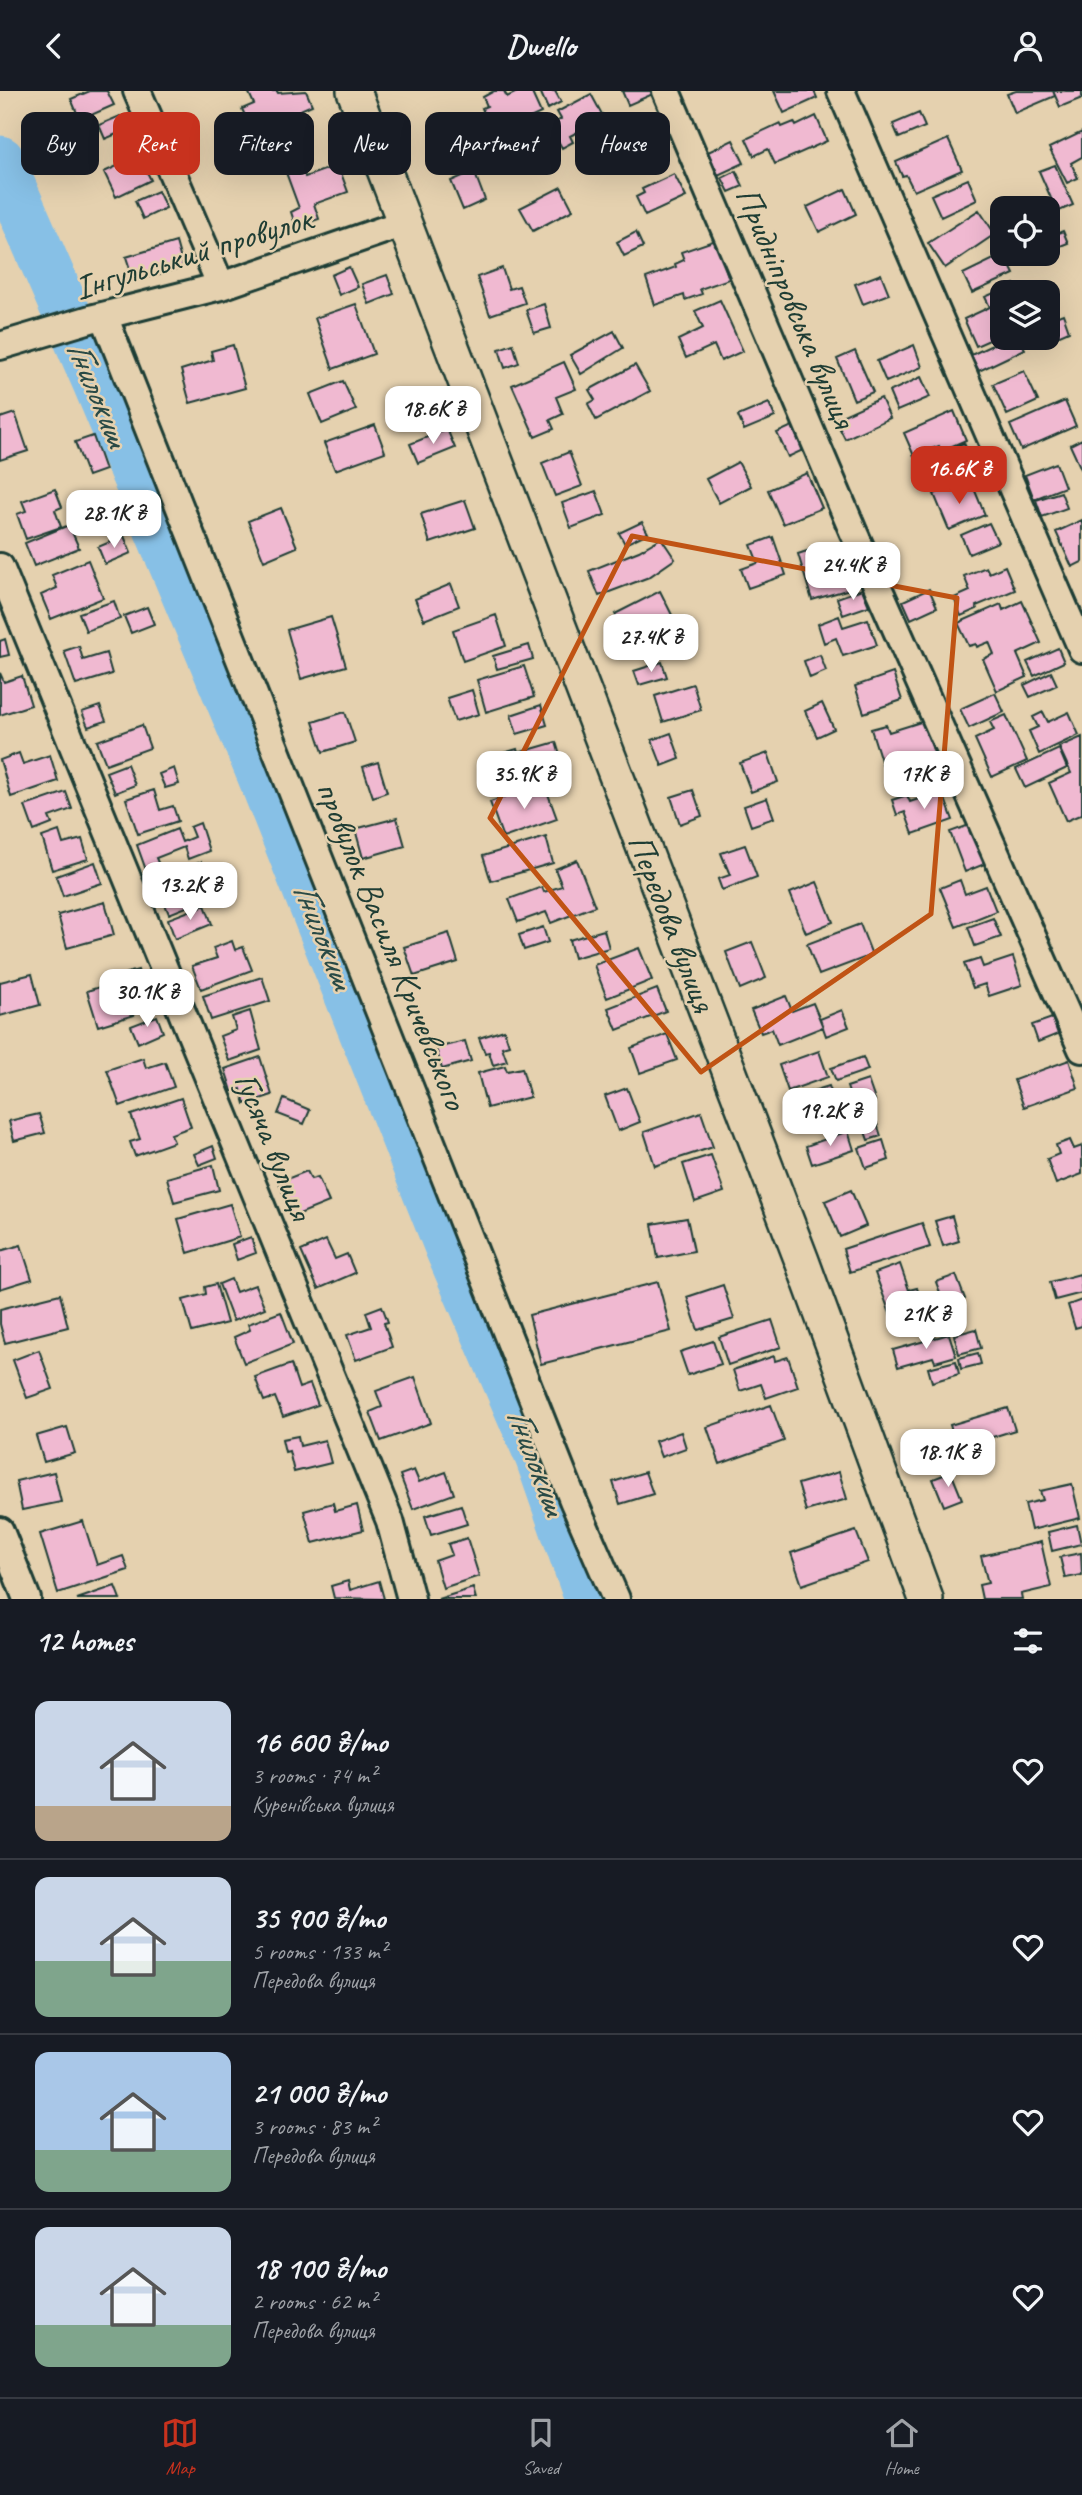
<!DOCTYPE html>
<meta charset="utf-8">
<style>
:root{--surface:#171b24;--page:#20242c;--text:#f1f3f6;--muted:#9ea1a6;--line:#363941;--accent:#c8321e}
body{margin:0;font-family:Caveat,sans-serif;background:var(--page);color:var(--text);height:100vh;display:flex;flex-direction:column;font-size:26px;white-space:nowrap}
*{box-sizing:border-box;margin:0}
p{font-size:23px;color:var(--muted)}
.icon{flex:none;width:38px;height:38px;fill:none;stroke:currentColor;stroke-width:2;stroke-linecap:round;stroke-linejoin:round}
.map{position:relative;height:1508px;overflow:hidden}
.panel{display:flex;flex-direction:column;background:var(--surface);flex:1}
.panel>*{flex:none}
.top-card{position:absolute;left:21px;top:21px;width:700px;height:63px;display:flex;gap:14px}
.controls{position:absolute;left:990px;top:105px;display:grid;gap:14px}
.controls a{display:grid;place-items:center;width:70px;height:70px;border-radius:14px;background:var(--surface);box-shadow:0 7px 28px #0002;font-size:35px}
.price{position:absolute;translate:-50% -60px;padding:0 16px;border-radius:14px;background:#fff;color:#222;font-size:23px;line-height:46px;filter:drop-shadow(0 2px 4px #0008)}
.price::after{content:'';position:absolute;left:50%;top:42px;width:21px;height:16px;margin-left:-10px;background:inherit;clip-path:polygon(0 0,100% 0,50% 100%)}
.price.current{background:var(--accent);color:#fff}
ul{padding:0;list-style:none}
li{display:flex;align-items:center;gap:21px;height:175px;padding:0 35px}
li+li{border-top:2px solid var(--line)}
li span{display:grid;place-items:center;flex:none;width:196px;height:140px;border-radius:14px;color:#555}
li>.icon{margin-inline-start:auto}
span .icon{width:84px;height:84px;fill:#fffc;stroke-width:1}
li b{font-size:30px}
h2{display:flex;justify-content:space-between;align-items:center;height:84px;padding:0 35px;font-size:30px}
.pill{padding:0 24px;border-radius:14px;background:var(--surface);box-shadow:0 7px 28px #0002;font-size:24px;line-height:63px}
.pill.current{background:var(--accent);color:#fff}
header{display:flex;justify-content:space-between;align-items:center;height:91px;padding:0 35px;background:var(--surface);font-size:32px;font-weight:700}
.tab-bar{display:flex;justify-content:space-around;align-items:center;height:98px;border-top:2px solid var(--line);background:var(--surface);font-size:19px;color:var(--muted)}
.tab-bar a{display:grid;justify-items:center;gap:4px}
.tab-bar .current{color:var(--accent)}
.map>svg:first-child{display:block}
</style>
<header><svg class="icon" aria-label="back" viewBox="0 0 24 24"><path d="M15 5l-7 7 7 7"/></svg>Dwello<svg class="icon" aria-label="person" viewBox="0 0 24 24"><circle cx="12" cy="8" r="4"/><path d="M4 21q1-7 8-7t8 7"/></svg></header>
<div class="map">
<svg width="1082" height="1508" viewBox="0 0 1082 1508">
<rect width="100%" height="100%" fill="#e5d1af"/>
<filter id="ink" filterUnits="userSpaceOnUse"><feTurbulence type="fractalNoise" baseFrequency=".0143" numOctaves="2"/><feDisplacementMap in="SourceGraphic" scale="14" xChannelSelector="R" yChannelSelector="G"/><feConvolveMatrix kernelMatrix="1 2 1 2 8 2 1 2 1" color-interpolation-filters="sRGB"/></filter>
<g filter="url(#ink)">
<g fill="none" stroke-linecap="round" stroke-linejoin="round">
<path stroke="#87c0e6" stroke-width="49" d="M0 69 97 292 261 683 449 1157 539 1365 589 1508"/>
</g>
<path fill="#f0b9d1" stroke="#1f3d34" stroke-width="2" d="M90 0H107L114 14 80 29 71 8Z
M248 0H277L278 2 306 0 312 14 252 40 242 18 254 13Z
M494 0H504L507 6 519 0H531L541 22 502 40 496 26 487 30 482 17 487 15 483 6Z
M540 0H555L561 11 548 18Z
M622 0H652L653 3 628 14Z
M774 0H814L817 7 784 22Z
M1016 0H1053L1055 5 1015 22 1007 3Z
M1053 0H1082V7L1060 16Z
M591 3 604 27 570 45 573 51 562 57 550 35 561 28 557 21Z
M919 22 925 36 899 47 893 33Z
M120 25 126 39 105 48 99 34Z
M816 25 827 50 775 73 768 58 754 65 746 48 780 32 782 36 794 31 796 35Z
M296 29 306 56 282 65 272 37Z
M1082 41V66L1071 72 1078 87 1067 92 1049 57Z
M948 48 962 79 914 100 906 84 902 85 896 71Z
M733 49 744 72 718 84 708 61Z
M139 65 151 89 116 106 104 81Z
M299 71 305 86 338 74 348 101 314 113 319 128 296 136 291 121 299 117 284 76Z
M1055 74 1073 114 1057 121 1039 80Z
M474 80 485 109 463 119 451 90Z
M736 80 743 95 729 101 722 87Z
M674 83 686 106 645 125 636 106 644 102 642 98Z
M968 88 977 109 941 126 931 104Z
M561 96 573 119 533 140 520 117Z
M845 98 856 123 819 141 807 116Z
M158 100 166 117 143 128 135 110Z
M979 119 995 143 945 177 928 152Z
M1063 140 1068 152 1050 159 1048 146Z
M636 141 643 156 624 165 617 151Z
M716 149 729 188 700 198 702 203 685 209 684 204 655 214 646 187 676 176 675 173 684 169 681 161Z
M176 151 183 176 134 190 126 166Z
M1004 163 1014 183 972 202 963 183Z
M349 176 358 196 339 204 331 184Z
M502 177 509 198 519 195 525 212 490 224 477 186Z
M881 183 889 203 863 213 855 193Z
M387 184 394 203 369 213 362 193Z
M1014 193 1018 201H1003V243L976 255 964 228 990 216 985 206Z
M720 209 743 260 721 270 714 254 686 267 678 249 703 237 695 220Z
M356 213 374 263 333 278 315 227Z
M544 213 551 237 534 242 526 219Z
M1063 223 1069 240 1039 253 1036 247H1048V229Z
M614 240 623 257 581 283 570 264Z
M1007 247H1019L1025 258 979 280 971 264Z
M513 253 519 272 505 277 499 258Z
M233 254 245 297 190 312 181 279 213 269 211 260Z
M914 254 922 276 886 291 877 270Z
M855 260 873 301 854 309 837 268Z
M564 271 576 298 556 306 563 323 550 329 554 338 535 346 512 294Z
M635 274 650 300 596 329 588 313 595 309 589 299Z
M1024 280 1038 310 1007 324 993 293Z
M921 286 930 306 897 320 889 301Z
M343 290 356 319 322 333 310 303Z
M881 307 890 327 845 348 835 328Z
M1065 310 1076 335 1021 359 1010 334Z
M769 312 775 326 744 339 738 325Z
M954 320 966 349 941 360 939 355 914 365 904 342Z
M15 322 28 360 0 369V327Z
M375 334 385 361 335 379 324 352Z
M792 335 803 359 788 366 777 342Z
M447 338 455 357 418 372 410 353Z
M93 345 105 379 88 385 75 351Z
M1082 348V380L1070 354Z
M964 352 972 371 928 389 920 372Z
M569 361 582 395 555 405 542 372Z
M738 371 751 395 719 412 706 388Z
M1056 372 1065 396 1034 408 1025 384Z
M807 382 822 417 783 433 768 399Z
M958 392 961 399 973 395 985 424 949 439 934 403Z
M55 398 62 416 55 419 61 436 26 448 17 423 26 420 22 410Z
M596 400 605 424 571 437 562 412Z
M1061 401 1067 417 1042 426 1036 409Z
M465 409 475 437 430 452 421 423Z
M281 417 297 456 264 470 248 430Z
M1082 429V471L1072 476 1056 441Z
M642 431 648 442 625 453 619 442Z
M989 432 998 451 969 463 961 444Z
M69 434 79 457 34 475 25 452Z
M124 445 131 462 105 473 98 456Z
M773 446 786 484 748 497 741 478 758 472 751 454Z
M661 447 675 468 649 486 599 505 589 480 639 460Z
M810 459 814 471 842 462 853 497 812 509 798 463Z
M88 469 103 507 51 528 41 504 57 497 52 484Z
M1005 475 1015 499 976 515 977 518 961 525 954 507 970 500 964 485 986 476 989 482Z
M451 493 459 515 424 529 415 508Z
M862 498 869 515 843 524 837 507Z
M929 498 937 516 911 528 903 510Z
M660 500 679 538 634 561 615 523Z
M114 510 120 528 86 540 79 522Z
M1022 510 1041 552 1017 563 1027 586 997 600 983 568 994 563 989 551 977 556 976 553 969 555 958 532 1001 513 1003 519Z
M147 516 154 533 131 542 124 525Z
M496 524 506 555 463 570 453 539Z
M839 525 843 536 868 528 877 554 843 565 836 547 824 552 818 533Z
M331 526 346 575 301 588 287 539Z
M5 548 9 564 0 566V550Z
M529 554 533 568 497 578 493 565Z
M79 555 83 569 106 562 112 583 76 594 64 560Z
M1058 557 1064 571 1034 585 1027 571Z
M820 564 826 580 810 587 804 570Z
M662 571 667 586 639 594 634 580Z
M524 575 534 606 486 621 477 589Z
M1051 581 1057 594 1030 606 1024 594Z
M0 582 4 591 22 585 31 614 0 624Z
M893 582 902 609 864 622 855 595Z
M693 593 701 619 663 631 655 605Z
M472 599 479 623 455 630 447 607Z
M995 602 1004 621 969 637 960 618Z
M822 612 834 638 817 646 805 620Z
M541 614 547 634 517 643 511 624Z
M100 615 106 630 88 636 82 621Z
M345 621 355 651 323 661 313 631Z
M1043 621 1048 631 1069 621 1079 644 1039 663 1029 640 1038 636 1033 626Z
M1006 624 1027 670 992 686 975 648 994 639 990 631Z
M924 630 937 672 922 676 920 668 884 679 871 638 886 634 889 641Z
M142 634 150 657 106 673 97 650Z
M671 642 680 668 662 675 652 649Z
M1082 646V723L1066 730 1049 692 1071 682 1059 656Z
M556 651 564 678 496 698 487 667 517 658 518 662Z
M1059 658 1067 677 1025 697 1016 678Z
M19 662 23 673 50 664 58 690 11 706 0 669Z
M768 662 778 691 751 701 740 672Z
M378 671 387 701 373 706 363 676Z
M127 673 135 694 115 702 106 681Z
M174 677 179 693 165 697 159 683Z
M544 692 557 728 503 747 490 711Z
M154 699 160 719 173 715 178 730 138 743 126 708Z
M693 699 702 725 680 733 671 706Z
M942 700 953 729 913 743 905 721 897 724 892 709 907 704 910 711Z
M66 701 72 718 49 726 52 733 34 740 25 715Z
M767 707 774 727 751 735 744 715Z
M397 727 405 755 363 767 355 738Z
M200 732 209 760 188 768 184 756 156 767 159 774 146 779 137 754 177 738 182 751 194 746 190 736Z
M972 733 987 772 965 781 950 741Z
M59 740 63 753 82 748 88 768 52 779 42 746Z
M546 746 553 772 491 790 483 765Z
M745 754 757 786 722 799 718 788 730 784 721 762Z
M577 769 595 815 551 832 546 821 518 831 509 808 542 796 544 801 562 795 555 778Z
M95 771 102 792 63 805 56 785Z
M201 771 214 805 169 823 155 789Z
M960 789 965 803 986 795 996 820 956 836 940 797Z
M817 791 833 831 806 842 790 802Z
M105 811 114 844 67 857 58 824Z
M205 814 212 833 175 848 168 828Z
M993 827 1001 846 975 855 968 836Z
M860 833 872 864 819 884 807 853Z
M543 836 548 851 524 859 519 844Z
M604 839 609 857 574 867 569 849Z
M449 842 458 871 414 885 404 856Z
M232 850 235 859 243 856 252 879 201 898 192 875 217 867 213 857Z
M752 851 766 887 740 898 726 861Z
M639 857 652 889 607 907 594 874Z
M1013 866 1022 894 989 905 985 893 973 897 964 873 980 868 983 876Z
M138 879 144 898 128 902 134 924 98 935 87 900 119 890 117 885Z
M32 883 40 914 0 925V891Z
M262 886 270 910 211 929 203 905Z
M657 898 666 920 617 939 608 917Z
M786 905 792 920 813 912 823 936 778 954 772 938 761 942 751 919Z
M842 919 849 936 826 945 820 928Z
M250 920 261 959 229 970 220 945 236 939 232 926Z
M157 925 163 941 138 952 131 935Z
M1052 927 1058 943 1038 951 1032 934Z
M504 939 509 954 502 956 507 970 493 974 489 961 485 962 479 947Z
M667 943 677 969 640 982 631 957Z
M465 950 471 970 442 978 436 957Z
M819 960 828 986 788 1000 779 974Z
M260 966 272 1004 245 1013 241 998 232 1000 225 978Z
M863 966 868 979 836 990 831 977Z
M143 967 146 977 165 971 174 996 120 1015 107 979Z
M1069 969 1078 997 1024 1016 1014 989Z
M505 975 507 980 522 977 530 1006 487 1017 478 982Z
M868 989 875 1009 854 1016 847 996Z
M829 995 839 1024 799 1037 790 1007Z
M627 997 640 1031 618 1040 605 1005Z
M181 1007 191 1036 171 1043 174 1051 135 1065 130 1051 140 1048 131 1024Z
M284 1008 310 1019 304 1033 278 1023Z
M701 1021 713 1056 655 1075 644 1041Z
M39 1023 45 1042 14 1050 9 1030Z
M875 1027 881 1045 868 1049 862 1032Z
M848 1040 854 1059 812 1073 806 1055Z
M883 1049 889 1069 866 1077 859 1057Z
M1070 1049 1074 1058 1082 1055V1083L1056 1093 1047 1068 1059 1063 1056 1054Z
M213 1055 217 1067 199 1074 194 1063Z
M711 1064 724 1101 695 1111 683 1073Z
M213 1074 219 1099 174 1111 167 1087Z
M307 1080 311 1088 318 1086 329 1111 292 1126 279 1091Z
M851 1099 866 1135 840 1146 825 1110Z
M230 1113 240 1146 188 1162 178 1128Z
M952 1125 959 1150 943 1155 935 1130Z
M687 1127 694 1160 658 1167 652 1133Z
M922 1132 930 1156 850 1181 843 1158Z
M251 1146 256 1162 237 1169 232 1153Z
M326 1149 335 1168 347 1163 355 1182 318 1198 301 1160Z
M21 1154 32 1188 0 1198V1160Z
M900 1173 909 1199 917 1197 921 1210 935 1205 939 1217 894 1233 875 1182Z
M1080 1183 1082 1202 1055 1209 1050 1191Z
M956 1184 965 1208 945 1215 936 1191Z
M231 1188 236 1201 255 1194 265 1217 233 1230 219 1193Z
M658 1191 671 1240 541 1273 529 1224Z
M216 1193 227 1232 192 1241 183 1209 206 1203 205 1196Z
M723 1194 734 1228 698 1239 687 1206Z
M60 1203 68 1236 5 1252 0 1233V1218Z
M1082 1209V1235L1075 1237 1068 1214Z
M382 1215 388 1231 384 1232 392 1256 356 1269 347 1244 371 1236 366 1221Z
M281 1221 293 1253 244 1272 234 1246 250 1239 248 1233Z
M772 1229 781 1256 728 1274 719 1246Z
M976 1238 981 1257 959 1263 954 1244Z
M949 1243 956 1265 935 1271 933 1266 898 1276 893 1259Z
M713 1250 721 1273 688 1284 680 1261Z
M39 1259 53 1298 27 1307 13 1269Z
M978 1262 981 1273 961 1278 959 1267Z
M774 1265 775 1270 788 1266 798 1296 766 1307 761 1293 740 1300 733 1279Z
M956 1270 959 1283 932 1291 928 1277Z
M291 1273 299 1297 310 1293 318 1314 283 1326 275 1306 264 1310 255 1286Z
M415 1286 431 1332 381 1350 370 1321 382 1316 376 1300Z
M771 1314 784 1350 720 1373 707 1336Z
M1008 1317 1015 1339 957 1357 950 1334Z
M67 1336 75 1362 44 1371 36 1345Z
M681 1341 686 1357 661 1366 655 1350Z
M298 1345 300 1355 325 1349 331 1372 294 1381 289 1360 285 1361 282 1348Z
M414 1379 419 1391 446 1381 454 1403 413 1418 400 1384Z
M54 1381 61 1411 22 1419 16 1390Z
M645 1381 653 1403 620 1413 613 1391Z
M839 1381 847 1408 806 1420 798 1393Z
M951 1381 962 1408 944 1415 933 1388Z
M1072 1393 1080 1427 1031 1439 1025 1413 1043 1409 1040 1400Z
M333 1412 335 1420 357 1414 363 1439 313 1452 304 1420Z
M461 1414 467 1433 431 1444 425 1425Z
M83 1430 97 1474 123 1465 128 1479 58 1502 40 1443Z
M1077 1434 1081 1453 1052 1460 1048 1441Z
M856 1440 868 1471 802 1494 791 1462Z
M467 1447 479 1485 443 1497 435 1470 452 1464 448 1453Z
M1041 1451 1051 1496 1021 1503 1022 1508H982L979 1494 988 1492 981 1465Z
M1081 1462 1082 1484 1065 1487 1060 1466Z
M348 1490 350 1499 379 1490 384 1508 334 1507 331 1495Z
M115 1495 120 1508H77Z
M473 1497 476 1508H438Z"/>
<g fill="none" stroke-linecap="round" stroke-linejoin="round">
<g stroke="#1f3d34" stroke-width="32">
<path id="minor" d="M137 0 221 195
M666 0 853 440 1082 958
M841 0 1082 558
M104 225 573 1409 616 1508
M0 255 94 227 221 195 404 132
M0 476 390 1430 411 1508
M0 1440 27 1508"/>
</g>
<g stroke="#1f3d34" stroke-width="38">
<path id="major" d="M354 0 802 1170 926 1508"/>
</g>
<use href="#minor" stroke="#e5d1af" stroke-width="26"/>
<use href="#major" stroke="#e5d1af" stroke-width="33"/>
</g>
</g>
<path fill="none" stroke="#c05314" stroke-width="5" stroke-linejoin="round" d="M632 445 957 507 931 823 701 981 490 727Z"/>
<g text-anchor="middle" dominant-baseline="central" stroke-width="5" stroke-linejoin="round" paint-order="stroke">
<g font-size="35" fill="#1f3d34" stroke="#e5d1af">
<text transform="translate(193 162) rotate(-17)">Інгульський провулок</text>
<text transform="translate(796 216) rotate(67)">Придніпровська вулиця</text>
<text transform="translate(672 832) rotate(69)">Передова вулиця</text>
<text transform="translate(392 854) rotate(68)">провулок Василя Кричевського</text>
<text transform="translate(274 1055) rotate(68)">Гусяча вулиця</text>
</g>
<g font-size="37" font-style="italic" fill="#294a46" stroke="#e5d1af">
<text transform="translate(99 302) rotate(67)">Гнилокиш</text>
<text transform="translate(325 844) rotate(68)">Гнилокиш</text>
<text transform="translate(538 1370) rotate(69)">Гнилокиш</text>
</g>
</g>
</svg>
<div class="controls">
<a><svg class="icon" aria-label="locate" viewBox="0 0 24 24"><circle cx="12" cy="12" r="6"/><path d="M12 2v4M12 18v4M2 12h4M18 12h4"/></svg></a>
<a><svg class="icon" aria-label="layers" viewBox="0 0 24 24"><path d="M12 4l9 5-9 5-9-5zM3 14l9 5 9-5"/></svg></a>
</div>
<b class="price" style="left:433px;top:355px">18.6K ₴</b>
<b class="price current" style="left:959px;top:415px">16.6K ₴</b>
<b class="price" style="left:114px;top:459px">28.1K ₴</b>
<b class="price" style="left:853px;top:511px">24.4K ₴</b>
<b class="price" style="left:651px;top:583px">27.4K ₴</b>
<b class="price" style="left:524px;top:720px">35.9K ₴</b>
<b class="price" style="left:924px;top:720px">17K ₴</b>
<b class="price" style="left:190px;top:831px">13.2K ₴</b>
<b class="price" style="left:147px;top:938px">30.1K ₴</b>
<b class="price" style="left:830px;top:1057px">19.2K ₴</b>
<b class="price" style="left:926px;top:1260px">21K ₴</b>
<b class="price" style="left:948px;top:1398px">18.1K ₴</b>
<div class="top-card">
<a class="pill">Buy</a>
<a class="pill current">Rent</a>
<a class="pill">Filters</a>
<a class="pill">New</a>
<a class="pill">Apartment</a>
<a class="pill">House</a>
</div>
</div>
<section class="panel">
<h2>12 homes<svg class="icon" aria-label="filters" viewBox="0 0 24 24"><path d="M4 7h16M4 17h16"/><circle cx="9" cy="7" r="2"/><circle cx="15" cy="17" r="2"/></svg></h2>
<ul>
<li><span style="background:linear-gradient(#c9d6e8 75%,#b9a48a 0)"><svg class="icon" aria-label="home" viewBox="0 0 24 24"><path d="M3 11l9-7 9 7M6 9v11h12V9"/></svg></span><div><b>16 600 ₴/mo</b><p>3 rooms · 74 m²</p><p>Куренівська вулиця</p></div><svg class="icon" aria-label="heart" viewBox="0 0 24 24"><path d="M12 20l-8-8c-3-5 5-10 8-4 3-6 11-1 8 4z"/></svg></li>
<li><span style="background:linear-gradient(#c9d6e8 60%,#7fa58c 0)"><svg class="icon" aria-label="home" viewBox="0 0 24 24"><path d="M3 11l9-7 9 7M6 9v11h12V9"/></svg></span><div><b>35 900 ₴/mo</b><p>5 rooms · 133 m²</p><p>Передова вулиця</p></div><svg class="icon" aria-label="heart" viewBox="0 0 24 24"><path d="M12 20l-8-8c-3-5 5-10 8-4 3-6 11-1 8 4z"/></svg></li>
<li><span style="background:linear-gradient(#a9c7e8 70%,#7fa58c 0)"><svg class="icon" aria-label="home" viewBox="0 0 24 24"><path d="M3 11l9-7 9 7M6 9v11h12V9"/></svg></span><div><b>21 000 ₴/mo</b><p>3 rooms · 83 m²</p><p>Передова вулиця</p></div><svg class="icon" aria-label="heart" viewBox="0 0 24 24"><path d="M12 20l-8-8c-3-5 5-10 8-4 3-6 11-1 8 4z"/></svg></li>
<li><span style="background:linear-gradient(#c9d6e8 70%,#7fa58c 0)"><svg class="icon" aria-label="home" viewBox="0 0 24 24"><path d="M3 11l9-7 9 7M6 9v11h12V9"/></svg></span><div><b>18 100 ₴/mo</b><p>2 rooms · 62 m²</p><p>Передова вулиця</p></div><svg class="icon" aria-label="heart" viewBox="0 0 24 24"><path d="M12 20l-8-8c-3-5 5-10 8-4 3-6 11-1 8 4z"/></svg></li>
</ul>
</section>
<nav class="tab-bar">
<a class="current"><svg class="icon" aria-label="map" viewBox="0 0 24 24"><path d="M3 6l6-2 6 2 6-2v14l-6 2-6-2-6 2zM9 4v14M15 6v14"/></svg>Map</a>
<a><svg class="icon" aria-label="saved" viewBox="0 0 24 24"><path d="M7 4h10v16l-5-4-5 4z"/></svg>Saved</a>
<a><svg class="icon" aria-label="home" viewBox="0 0 24 24"><path d="M3 11l9-7 9 7M6 9v11h12V9"/></svg>Home</a>
</nav>
